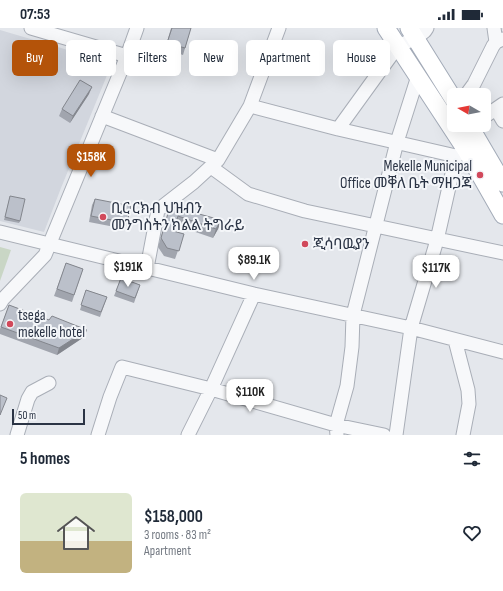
<!DOCTYPE html>
<meta charset="utf-8">
<style>
:root{--surface:#fff;--page:#f6f6f7;--text:#1f2937;--muted:#747a83;--accent:#b45309}
body{margin:0;font-family:"Sofia Sans Condensed","Noto Sans Ethiopic",sans-serif;background:var(--page);color:var(--text);height:100vh;display:flex;flex-direction:column;font-size:15px;white-space:nowrap}
*{box-sizing:border-box;margin:0}
p{font-size:13px;color:var(--muted)}
.icon{flex:none;width:22px;height:22px;fill:none;stroke:currentColor;stroke-width:2;stroke-linecap:round;stroke-linejoin:round}
.map{position:relative;height:407px;overflow:hidden}
.details{display:flex;flex-direction:column;background:var(--surface);flex:1}
.details>*{flex:none}
.hud{position:absolute;left:12px;top:12px;width:479px;height:36px;display:flex;gap:8px}
.needle{width:26px;rotate:279deg}
.fabs{position:absolute;left:447px;top:60px;display:grid;gap:8px}
.fabs a{display:grid;place-items:center;width:44px;height:44px;border-radius:6px;background:var(--surface);box-shadow:0 4px 16px #0002;font-size:20px}
.scale{position:absolute;left:12px;bottom:10px;width:73px;box-sizing:border-box;padding-left:4px;border:2px solid #2b3445;border-top:0;font-size:11px;line-height:14px;white-space:nowrap;color:#2b3445;-webkit-text-stroke:3px #f4f6f9;paint-order:stroke}
.price{position:absolute;translate:-50% -34px;padding:0 9px;border-radius:8px;background:#fff;color:#222;font-size:13px;line-height:26px;filter:drop-shadow(0 1px 2px #0008)}
.price::after{content:'';position:absolute;left:50%;top:24px;width:12px;height:9px;margin-left:-6px;background:inherit;clip-path:polygon(0 0,100% 0,50% 100%)}
.price.current{background:var(--accent);color:#fff}
ul{padding:0;list-style:none}
li{display:flex;align-items:center;gap:12px;height:100px;padding:0 20px}
li span{display:grid;place-items:center;flex:none;width:112px;height:80px;border-radius:6px;color:#555}
li>.icon{margin-inline-start:auto}
span .icon{width:48px;height:48px;fill:#fffc;stroke-width:1}
li b{font-size:17px}
h2{display:flex;justify-content:space-between;align-items:center;height:48px;padding:0 20px;font-size:17px}
.pill{padding:0 14px;border-radius:6px;background:var(--surface);box-shadow:0 4px 16px #0002;font-size:14px;line-height:36px}
.pill.current{background:var(--accent);color:#fff}
.status{display:flex;justify-content:space-between;align-items:center;height:28px;padding:0 20px;background:var(--surface);direction:ltr}
.status svg{height:11px;fill:currentColor}
.map>svg:first-child{display:block}
</style>
<div class="status"><b>07:53</b><svg viewBox="0 0 49 12"><path d="M0 12V9h3v3zM5 12V6h3v6zM10 12V3h3v9zM15 12V0h3v12zM26 1h20v11H26zM47 4h2v5h-2z"/></svg></div>
<div class="map">
<svg width="503" height="407" viewBox="0 0 503 407">
<rect width="100%" height="100%" fill="#e4e7ec"/>
<path fill="#d2d6de" d="M0 2 112 35 61 160 44 204 0 193Z"/>
<path fill="#c9d6c5" d="M0 219 11 222 0 253Z"/>
<g fill="none" stroke-linecap="round" stroke-linejoin="round">
<g stroke="#a9aeb7" stroke-width="15">
<path id="minor" d="M31 0 127 28
M494 0 496 14
M466 67 474 56 493 18 496 14 503 11
M250 78 338 101 456 128
M496 81 503 93
M102 88 218 132
M484 89 503 76
M338 101 398 18 416 10 425 3 427 0
M211 139 248 166 305 183 503 225
M0 204 254 266 411 300 503 324
M147 240 158 182 194 154 218 132 250 78 279 0
M0 276 3 271 45 227 127 28 137 0
M455 312 468 362 469 376 463 407
M17 407 28 371 32 364 49 355
M98 407 110 369 122 339 211 361 336 397 384 407
M188 407 211 361 254 266
M337 407 336 397 347 358 352 319 353 287 397 114 418 48
M396 407 411 300 437 212 456 128 473 118"/>
</g>
<g stroke="#a3abb8" stroke-width="19">
<path id="major" d="M386 0 466 122 503 187
M409 0 454 72
M469 97 503 155"/>
</g>
<use href="#minor" stroke="#f7f8fa" stroke-width="13"/>
<use href="#major" stroke="#fff" stroke-width="17"/>
</g>
<path fill="#a1a5ae" d="M171 0H191L183 27 165 21Z
M89 66 70 95 59 88 62 81Z
M10 168 20 193 19 195 4 192Z
M95 171 127 195 125 201 89 194 92 177Z
M170 178 221 192 218 201 213 210 175 197 173 203 184 206 175 231 164 228 158 219Z
M66 235 83 241 72 274 54 268Z
M121 250 140 257 134 275 114 268Z
M86 262 107 269 100 289 80 282Z
M9 277 49 292 87 302 84 309 57 327 0 306V301Z"/>
<path fill="#83868d" d="M92 59 89 66 70 95 73 88Z
M221 192 218 201 213 210 216 201Z
M87 302 84 309 57 327 59 320Z"/>
<path fill="#bbc0ca" stroke="#83868d" d="M172 0H191L185 20 167 15Z
M80 52 92 59 73 88 62 81Z
M10 168 25 171 20 193 5 189Z
M95 171 131 178 127 195 91 188Z
M170 178 221 192 216 201 178 188 173 203 184 206 179 223 167 220 161 210Z
M66 235 83 241 74 267 57 261Z
M121 250 140 257 135 270 116 263Z
M86 262 107 269 101 284 81 277Z
M9 277 49 292 52 288 87 302 59 320 1 299Z
M0 367 7 370 0 387Z"/>
<g fill="#d1495b" stroke="#f4f6f9" stroke-width="1.5">
<circle cx="480" cy="147" r="4"/>
<circle cx="103" cy="189" r="4"/>
<circle cx="305" cy="216" r="4"/>
<circle cx="10" cy="296" r="4"/>
</g>
<g text-anchor="middle" dominant-baseline="central" stroke-width="4" stroke-linejoin="round" paint-order="stroke">
<g font-size="15" fill="#2b3445" stroke="#f4f6f9" text-anchor="start">
<text x="472" y="138" text-anchor="end">Mekelle Municipal<tspan x="472" dy="17">Office መቐለ ቤት ማዘጋጃ</tspan></text>
<text x="111" y="180">ቢር ርክብ ህዝብን<tspan x="111" dy="17">መንግስትን ክልል ትግራይ</tspan></text>
<text x="313" y="216">ጂሳባዉያን</text>
<text x="18" y="287">tsega<tspan x="18" dy="17">mekelle hotel</tspan></text>
</g>
</g>
</svg>
<div class="fabs">
<a><svg class="needle" viewBox="-14 -14 28 28"><path d="M0-13l5 13h-10z" fill="#e53935"/><path d="M0 13l5-13h-10z" fill="#747a83"/></svg></a>
</div>
<div class="scale">50 m</div>
<b class="price current" style="left:91px;top:150px">$158K</b>
<b class="price" style="left:254px;top:253px">$89.1K</b>
<b class="price" style="left:128px;top:260px">$191K</b>
<b class="price" style="left:436px;top:261px">$117K</b>
<b class="price" style="left:250px;top:385px">$110K</b>
<div class="hud">
<a class="pill current">Buy</a>
<a class="pill">Rent</a>
<a class="pill">Filters</a>
<a class="pill">New</a>
<a class="pill">Apartment</a>
<a class="pill">House</a>
</div>
</div>
<section class="details">
<h2>5 homes<svg class="icon" aria-label="filters" viewBox="0 0 24 24"><path d="M4 7h16M4 17h16"/><circle cx="9" cy="7" r="2"/><circle cx="15" cy="17" r="2"/></svg></h2>
<ul>
<li><span style="background:linear-gradient(#dfe7d0 60%,#c2b280 0)"><svg class="icon" aria-label="home" viewBox="0 0 24 24"><path d="M3 11l9-7 9 7M6 9v11h12V9"/></svg></span><div><b>$158,000</b><p>3 rooms · 83 m²</p><p>Apartment</p></div><svg class="icon" aria-label="heart" viewBox="0 0 24 24"><path d="M12 20l-8-8c-3-5 5-10 8-4 3-6 11-1 8 4z"/></svg></li>
</ul>
</section>
